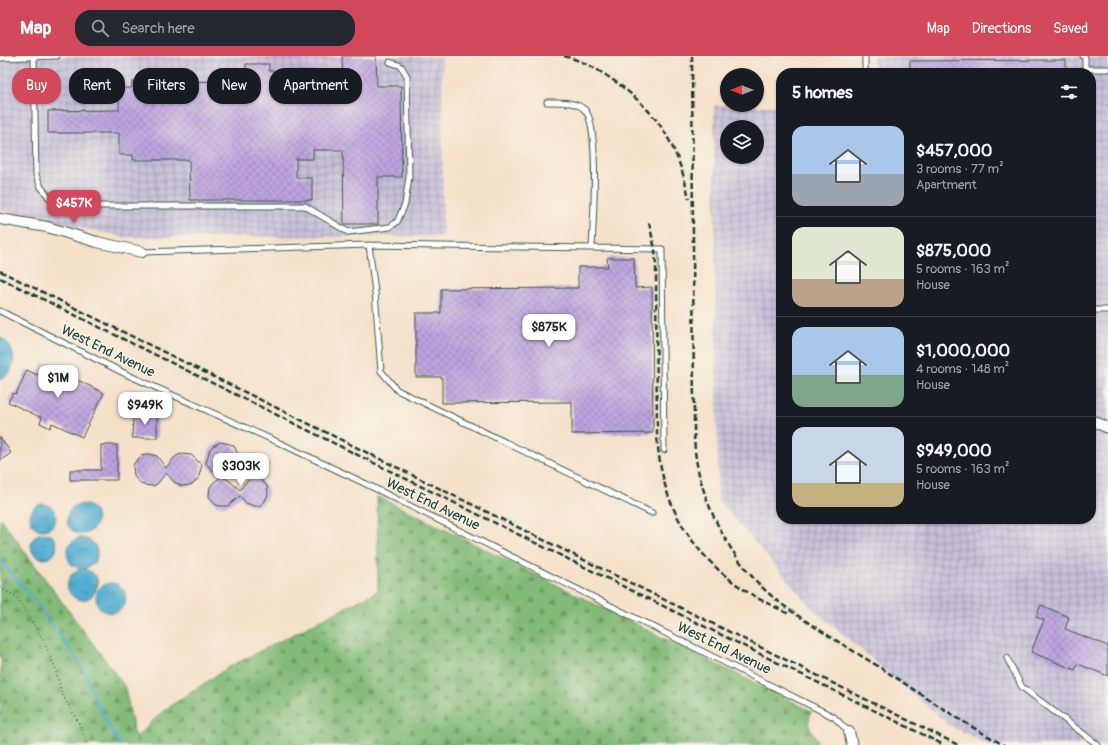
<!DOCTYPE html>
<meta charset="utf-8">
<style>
:root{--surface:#171b24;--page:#242831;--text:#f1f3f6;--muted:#9ea1a6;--line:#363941;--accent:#d1495b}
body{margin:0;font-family:Pangolin,sans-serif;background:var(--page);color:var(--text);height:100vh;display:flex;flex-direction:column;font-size:15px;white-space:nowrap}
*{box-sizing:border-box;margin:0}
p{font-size:13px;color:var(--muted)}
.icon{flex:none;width:22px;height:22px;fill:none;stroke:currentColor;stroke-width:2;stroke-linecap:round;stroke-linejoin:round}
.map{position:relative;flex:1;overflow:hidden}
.sheet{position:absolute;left:776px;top:12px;width:320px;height:456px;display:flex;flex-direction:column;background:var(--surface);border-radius:16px;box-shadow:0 1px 3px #0004}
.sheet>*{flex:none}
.top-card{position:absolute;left:12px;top:12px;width:380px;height:36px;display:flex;gap:8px}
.needle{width:26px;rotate:270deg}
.fabs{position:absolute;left:720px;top:12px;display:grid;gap:8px}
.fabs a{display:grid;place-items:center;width:44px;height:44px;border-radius:50%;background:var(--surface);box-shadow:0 1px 3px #0004;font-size:20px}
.price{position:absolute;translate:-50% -34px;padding:0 9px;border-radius:8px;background:#fff;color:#222;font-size:13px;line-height:26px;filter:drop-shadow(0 1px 2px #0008)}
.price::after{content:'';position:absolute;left:50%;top:24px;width:12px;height:9px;margin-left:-6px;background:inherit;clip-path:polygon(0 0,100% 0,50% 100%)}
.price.active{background:var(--accent);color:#fff}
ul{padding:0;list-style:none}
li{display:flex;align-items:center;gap:12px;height:100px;padding:0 16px}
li+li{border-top:1px solid var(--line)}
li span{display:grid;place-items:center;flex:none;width:112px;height:80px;border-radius:12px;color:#555}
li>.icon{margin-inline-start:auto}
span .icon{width:48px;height:48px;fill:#fffc;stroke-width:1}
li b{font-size:17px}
h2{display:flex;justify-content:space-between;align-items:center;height:48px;padding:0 16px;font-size:17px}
.tag{padding:0 14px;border-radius:16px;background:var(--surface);box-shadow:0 1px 3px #0004;font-size:14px;line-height:36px}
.tag.active{background:var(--accent);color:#fff}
header{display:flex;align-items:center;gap:24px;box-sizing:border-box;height:56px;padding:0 20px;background:var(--accent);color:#fff}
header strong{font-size:19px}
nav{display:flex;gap:22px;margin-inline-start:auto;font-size:14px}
.search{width:280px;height:36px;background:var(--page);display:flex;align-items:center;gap:10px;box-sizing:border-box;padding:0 14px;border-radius:16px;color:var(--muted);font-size:15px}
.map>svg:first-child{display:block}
</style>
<header>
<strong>Map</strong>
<div class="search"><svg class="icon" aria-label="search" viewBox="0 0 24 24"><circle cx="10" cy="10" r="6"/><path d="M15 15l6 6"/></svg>Search here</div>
<nav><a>Map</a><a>Directions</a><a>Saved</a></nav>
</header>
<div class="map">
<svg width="1108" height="689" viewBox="0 0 1108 689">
<defs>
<pattern id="industrial-grid" width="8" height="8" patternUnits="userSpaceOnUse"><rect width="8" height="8" fill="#c7c0d9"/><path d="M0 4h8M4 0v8" fill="none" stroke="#a19db1"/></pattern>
<pattern id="forest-firs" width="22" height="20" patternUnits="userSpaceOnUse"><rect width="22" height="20" fill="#82ba77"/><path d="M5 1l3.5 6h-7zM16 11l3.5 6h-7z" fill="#6a9862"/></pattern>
<pattern id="water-ripples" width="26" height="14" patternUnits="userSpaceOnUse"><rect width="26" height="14" fill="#52add0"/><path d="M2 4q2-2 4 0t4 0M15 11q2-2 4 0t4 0" fill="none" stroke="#438eaa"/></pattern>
<pattern id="building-cross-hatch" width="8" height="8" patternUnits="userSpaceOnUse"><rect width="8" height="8" fill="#bda4df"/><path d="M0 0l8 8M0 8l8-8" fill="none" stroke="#9987b6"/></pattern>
</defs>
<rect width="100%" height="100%" fill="#f7f3e8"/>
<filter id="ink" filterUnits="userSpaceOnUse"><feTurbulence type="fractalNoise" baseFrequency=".025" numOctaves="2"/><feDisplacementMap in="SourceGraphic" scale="8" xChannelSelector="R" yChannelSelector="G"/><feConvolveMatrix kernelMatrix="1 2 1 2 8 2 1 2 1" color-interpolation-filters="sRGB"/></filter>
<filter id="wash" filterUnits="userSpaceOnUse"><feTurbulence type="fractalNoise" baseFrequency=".012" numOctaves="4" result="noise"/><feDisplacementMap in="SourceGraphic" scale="16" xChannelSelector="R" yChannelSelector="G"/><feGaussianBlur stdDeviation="0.9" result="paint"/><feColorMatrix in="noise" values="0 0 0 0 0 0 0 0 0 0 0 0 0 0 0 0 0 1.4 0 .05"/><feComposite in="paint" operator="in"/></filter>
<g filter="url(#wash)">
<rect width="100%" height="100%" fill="#f5e1c9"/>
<path fill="url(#industrial-grid)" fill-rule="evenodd" d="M0 0H442L443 180 124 181 0 154Z
M873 0H1108V689H989L950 670 811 551 718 444 714 49 781 50V463H1091V17H874ZM727 71H757V101H727Z"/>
<path fill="url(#forest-firs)" stroke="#507c56" d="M377 440 811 655 808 668 817 684V689H0L1 602 0 599V462L125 631 135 682 163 655 229 611 378 535Z"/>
<path fill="url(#water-ripples)" stroke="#387582" d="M0 281C17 291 19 315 0 324Z
M67 463a15 15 0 1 1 30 0a15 15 0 1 1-30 0Z
M30 461a13 13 0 1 1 26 0a13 13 0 1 1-26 0Z
M31 490a13 13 0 1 1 26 0a13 13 0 1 1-26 0Z
M81 482C102 484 103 508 83 513 116 520 86 560 70 537 63 527 71 516 81 513L71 508C63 497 68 484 81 482Z
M96 542a15 15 0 1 1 30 0a15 15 0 1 1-30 0Z"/>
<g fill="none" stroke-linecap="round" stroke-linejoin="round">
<path stroke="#52add0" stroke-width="2.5" d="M0 504 32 541 85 615 91 633 106 665 120 689"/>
</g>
<g id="blocks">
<path fill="url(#building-cross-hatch)" d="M342 0H376L377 30H401L402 121H378V168H344L343 94H313V103H296V122H312V144H190L189 104H133V99H119V77H48V55L119 54V32H132V26L246 25V8H269V15H328V25L343 24Z
M1066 4V17H910V5Z
M607 202H634L635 232 652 231 653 377 572 378V346L442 347V321H416V257H441V233L578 232V211H608Z
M43 307 104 337 82 381 52 367 50 372 40 367 42 362 8 346 13 337 16 338 27 314 37 319Z
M141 357H157V382H132L133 360H141Z
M0 381 11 397 0 405Z
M221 386 230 388 234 390 241 405 233 414 222 420 212 414 206 407 210 393 213 390Z
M101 389H117V424H70V414H101Z
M149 398 157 400 166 412 174 402 178 399 182 398 191 399 202 409 198 423 191 429 182 430 174 426 166 417 157 428 153 430 143 429 136 423 134 419 133 410 135 406 141 400Z
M253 399 259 400 263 405V411L256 420 267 430 268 438 265 445 259 450H254L246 447 240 440 228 450H219L215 448 209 440 210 431 213 427 222 420 231 426 240 434 245 427 253 421 246 413 243 405Z
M1041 549 1069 561 1065 573 1108 590V620L1078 608 1075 614 1031 596 1044 564 1036 561Z"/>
</g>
</g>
<g filter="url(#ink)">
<use href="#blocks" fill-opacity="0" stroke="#3f564a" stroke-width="1"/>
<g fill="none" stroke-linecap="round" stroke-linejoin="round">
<g stroke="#3f564a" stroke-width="7">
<path id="service" d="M865 0V17
M1083 0 1085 1V17
M34 1 36 119 41 131 51 144 70 150H305L348 176 390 171 397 166 405 148 409 121 407 20 401 10 390 6
M0 2 57 0
M1085 13H1108
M547 46C559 46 576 45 585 54 600 70 593 167 592 192
M369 189 375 236 381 315 397 334 652 457
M142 196 369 189 662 193 664 394
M1091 254H1108
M0 255 128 319 282 388 362 426 834 661 849 676
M1007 602 1022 631 1098 689"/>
</g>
<g stroke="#3f564a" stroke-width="12">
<path id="minor" d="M0 163 47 171 97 186 142 196
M1091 364 1108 372
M849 676 852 689"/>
</g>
<path stroke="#3f564a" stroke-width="1.5" stroke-dasharray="1 3" stroke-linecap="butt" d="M0 532 17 541 43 584 55 611 62 638 81 671 87 689"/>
<use href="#service" stroke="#fff" stroke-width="5"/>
<use href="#minor" stroke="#fff" stroke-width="10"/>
<path stroke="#1f3d34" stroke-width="2.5" stroke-dasharray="6 3" stroke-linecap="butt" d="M564 0C598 8 640 41 660 69 675 91 684 117 689 143
M692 0 694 370C694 386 695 402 699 418 711 466 739 515 779 546 811 570 847 591 881 612 921 638 961 666 1004 689
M649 167 655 193 656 211 657 379C658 395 660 410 664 425 676 474 712 516 756 541 766 547 778 552 789 558
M0 215 958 689
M0 222 944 689"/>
</g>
</g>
<g text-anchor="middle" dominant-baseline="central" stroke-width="3" stroke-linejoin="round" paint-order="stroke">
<g font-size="14" fill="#1f3d34" stroke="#f7f3e8">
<text transform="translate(108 295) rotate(26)">West End Avenue</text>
<text transform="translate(433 448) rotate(26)">West End Avenue</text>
<text transform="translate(724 592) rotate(26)">West End Avenue</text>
</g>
</g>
</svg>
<div class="fabs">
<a><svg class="needle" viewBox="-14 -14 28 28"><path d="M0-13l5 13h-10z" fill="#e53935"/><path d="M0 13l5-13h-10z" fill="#9ea1a6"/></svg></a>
<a><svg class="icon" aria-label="layers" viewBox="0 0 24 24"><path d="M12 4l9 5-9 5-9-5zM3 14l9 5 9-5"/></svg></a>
</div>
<b class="price active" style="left:74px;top:168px">$457K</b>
<b class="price" style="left:549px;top:292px">$875K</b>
<b class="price" style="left:58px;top:343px">$1M</b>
<b class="price" style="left:145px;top:370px">$949K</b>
<b class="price" style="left:241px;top:431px">$303K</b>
<div class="top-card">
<a class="tag active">Buy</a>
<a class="tag">Rent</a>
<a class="tag">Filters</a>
<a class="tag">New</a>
<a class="tag">Apartment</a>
</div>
<section class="sheet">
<h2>5 homes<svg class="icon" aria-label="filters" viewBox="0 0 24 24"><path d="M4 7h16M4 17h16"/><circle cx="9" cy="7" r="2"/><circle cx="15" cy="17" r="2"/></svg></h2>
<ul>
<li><span style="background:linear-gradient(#a9c7e8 60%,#9aa5b1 0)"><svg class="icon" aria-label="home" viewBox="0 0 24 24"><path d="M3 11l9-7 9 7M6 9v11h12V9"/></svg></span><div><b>$457,000</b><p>3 rooms · 77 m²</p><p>Apartment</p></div></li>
<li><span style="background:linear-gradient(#dfe7d0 65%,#b9a48a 0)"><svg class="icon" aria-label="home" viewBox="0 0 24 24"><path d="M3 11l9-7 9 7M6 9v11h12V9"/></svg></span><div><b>$875,000</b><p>5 rooms · 163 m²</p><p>House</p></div></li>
<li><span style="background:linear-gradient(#a9c7e8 60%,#7fa58c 0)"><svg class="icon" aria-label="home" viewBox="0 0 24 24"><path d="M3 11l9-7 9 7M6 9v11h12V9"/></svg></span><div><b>$1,000,000</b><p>4 rooms · 148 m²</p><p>House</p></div></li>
<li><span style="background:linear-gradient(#c9d6e8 70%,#c2b280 0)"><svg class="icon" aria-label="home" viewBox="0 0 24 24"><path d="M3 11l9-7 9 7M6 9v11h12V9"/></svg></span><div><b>$949,000</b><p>5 rooms · 163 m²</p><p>House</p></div></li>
</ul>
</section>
</div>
